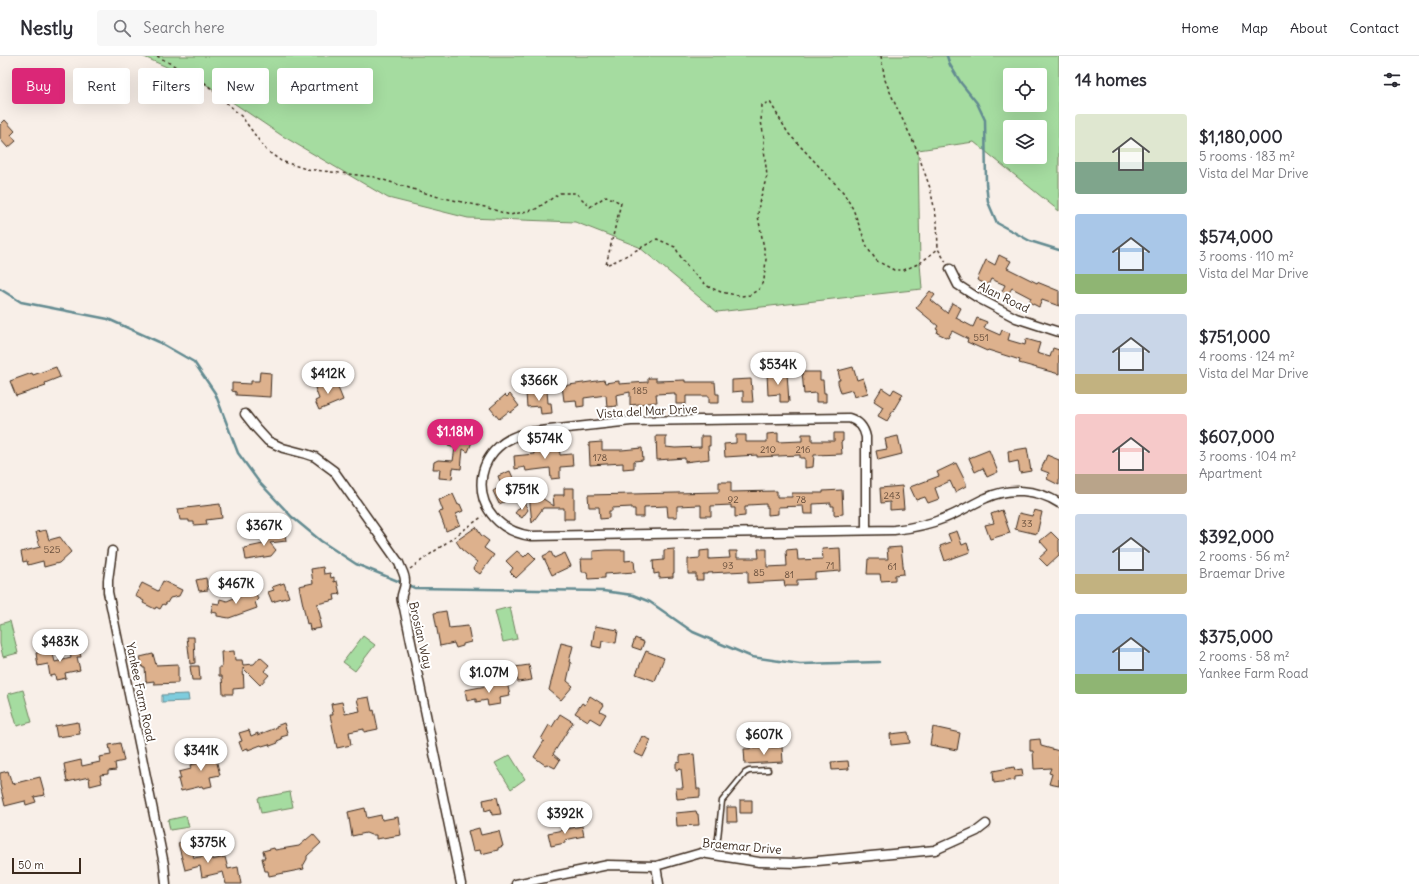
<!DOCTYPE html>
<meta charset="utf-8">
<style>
:root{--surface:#fff;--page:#f7f7f7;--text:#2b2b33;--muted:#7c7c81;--line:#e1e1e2;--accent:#db2777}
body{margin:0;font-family:Delius,sans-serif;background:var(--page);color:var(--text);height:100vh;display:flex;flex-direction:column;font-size:15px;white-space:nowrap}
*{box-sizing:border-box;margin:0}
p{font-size:13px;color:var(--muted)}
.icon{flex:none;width:22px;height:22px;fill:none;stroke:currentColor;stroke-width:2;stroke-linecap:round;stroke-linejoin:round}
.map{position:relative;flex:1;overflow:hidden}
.drawer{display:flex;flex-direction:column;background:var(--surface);width:360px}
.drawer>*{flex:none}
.banner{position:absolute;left:12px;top:12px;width:380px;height:36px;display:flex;gap:8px}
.buttons{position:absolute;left:1003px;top:12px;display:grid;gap:8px}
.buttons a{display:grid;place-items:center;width:44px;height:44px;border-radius:4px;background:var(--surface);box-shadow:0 4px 16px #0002;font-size:20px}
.scale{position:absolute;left:12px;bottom:10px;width:69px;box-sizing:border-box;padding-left:4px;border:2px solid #3b2a1e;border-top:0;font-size:11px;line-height:14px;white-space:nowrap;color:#3b2a1e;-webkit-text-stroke:3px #fff;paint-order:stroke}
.price{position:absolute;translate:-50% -34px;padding:0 9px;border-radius:14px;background:#fff;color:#222;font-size:13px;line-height:26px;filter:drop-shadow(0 1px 2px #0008)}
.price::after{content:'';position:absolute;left:50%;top:24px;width:12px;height:9px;margin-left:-6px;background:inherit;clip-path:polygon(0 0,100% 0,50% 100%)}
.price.selected{background:var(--accent);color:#fff}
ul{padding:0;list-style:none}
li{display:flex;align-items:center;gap:12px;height:100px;padding:0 16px}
li span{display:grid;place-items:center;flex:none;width:112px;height:80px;border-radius:4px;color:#555}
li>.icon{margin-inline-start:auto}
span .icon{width:48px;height:48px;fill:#fffc;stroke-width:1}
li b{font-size:17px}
h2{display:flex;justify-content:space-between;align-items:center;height:48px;padding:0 16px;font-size:17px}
.chip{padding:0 14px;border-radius:4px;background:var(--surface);box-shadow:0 4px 16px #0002;font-size:14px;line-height:36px}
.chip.selected{background:var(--accent);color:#fff}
header{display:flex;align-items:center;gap:24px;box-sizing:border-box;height:56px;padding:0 20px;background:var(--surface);border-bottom:1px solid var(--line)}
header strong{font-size:19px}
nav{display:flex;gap:22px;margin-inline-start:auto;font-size:14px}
.search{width:280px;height:36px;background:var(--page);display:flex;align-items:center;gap:10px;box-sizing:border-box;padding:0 14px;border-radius:4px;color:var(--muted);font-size:15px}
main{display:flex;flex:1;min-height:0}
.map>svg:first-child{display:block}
</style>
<header>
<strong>Nestly</strong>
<div class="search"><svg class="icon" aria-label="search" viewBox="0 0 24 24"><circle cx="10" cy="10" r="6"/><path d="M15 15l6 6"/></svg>Search here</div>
<nav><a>Home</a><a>Map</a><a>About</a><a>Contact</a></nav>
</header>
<main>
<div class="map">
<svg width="1059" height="828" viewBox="0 0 1059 828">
<rect width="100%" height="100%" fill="#f8efe8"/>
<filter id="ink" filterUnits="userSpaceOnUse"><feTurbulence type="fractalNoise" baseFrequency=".025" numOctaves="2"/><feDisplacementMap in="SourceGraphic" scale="8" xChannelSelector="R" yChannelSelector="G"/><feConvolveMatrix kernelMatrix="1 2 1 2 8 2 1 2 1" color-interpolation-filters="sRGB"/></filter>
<g filter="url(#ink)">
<path fill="#a5dca0" stroke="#70835f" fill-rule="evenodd" d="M142 0H1059V155L974 86 918 94 920 207 922 233 717 256 639 191 575 166 468 162 388 142 281 79 207 29ZM1010 19H1040V49H1010ZM1010 71H1040V101H1010Z
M510 551 517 583 503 586 495 555Z
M10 565 18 597 3 601 0 588V568Z
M363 580 375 589 355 615 343 606Z
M23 634 32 666 17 670 8 638Z
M510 699 525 723 511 733 495 707Z
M290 736 293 751 261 757 258 742Z
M186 760 189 771 170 774 168 764Z"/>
<path fill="#7eccdd" stroke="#638b91" d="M188 638 189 645 162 646V639Z
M224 786 226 793 202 798 200 791Z"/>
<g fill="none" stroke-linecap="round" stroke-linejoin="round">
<path stroke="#638b91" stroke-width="2.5" d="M947 0 950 9 961 27 977 47 985 64 986 127 988 146 997 167 1030 185 1059 194
M0 233 21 246 108 263 159 286 194 306 215 337 238 397 259 426 292 461 321 485 356 508 415 532 603 535 633 539 650 546 693 576 752 601 800 608 879 606"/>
</g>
<path fill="#ddb18d" stroke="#3b2a1e" d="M5 64 15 75 11 79 16 85 8 92 0 83V69Z
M999 199 1011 205 1007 212 1037 227V226L1059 235V250L1042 244 1039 251 1029 246 1031 242 1012 232 1008 238 1002 235 1005 229 991 223 988 229 977 224 986 204 995 209Z
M930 235 935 239 931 244 947 257 952 247 961 252 956 262 973 271 977 262 987 266 984 272 1000 279 1002 274 1010 277 1008 284 1025 289 1026 283 1040 287 1037 297 1050 301 1053 292 1059 294V318L1019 307 1020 304 988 294 987 295 967 286 968 283 952 275 948 282 937 277 938 274 936 273 938 270 916 252Z
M56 311 60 321 45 327 46 330 16 340 10 325 32 317 33 319Z
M853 311 857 324 863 322 868 337 854 341 852 334 841 337 838 327V324H840L838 315Z
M260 316 271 317 270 341 236 339V336L232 335V327L251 328V325H259Z
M802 316H820V324H823L824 337H826V346H816V337L804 338Z
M767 317H787L789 346H780V338L768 339Z
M648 322H656V325L685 324V326H715L716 338H719V347H709V340H686V348H676V339H674V337L656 338 657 346 630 349V336L616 339 617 350 607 351 606 339 584 342V350L577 351 576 344 564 345 562 330 604 324 605 327 619 325V328L648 326Z
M751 323 753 346H743V335L732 336V324Z
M335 324 343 344 319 354 315 345 319 343 315 332Z
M882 332 891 338 894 333 903 338 887 365 878 360 883 351 874 345Z
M547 335 548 347H551L552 357 541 358 540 350 527 351 526 337Z
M510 338 519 350 510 357 509 355 499 363 490 352 505 339 507 341Z
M459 367 470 372 465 383 472 386 468 396 463 393 461 413 453 412 452 423 439 422 440 413H433L434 406 438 404 453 405 455 392 448 390Z
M778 377V386L802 385V378H812V385H834V377H843V385L841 386 842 398 814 399 813 411 805 412V402H800V399L757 401V399L725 401 724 388 736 387V379H746V386H767V378Z
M656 380H666V391L675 392 701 391V380H710V390H708L709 403 685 406V402L657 404Z
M898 380 902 398 878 404 876 395 887 393 885 383Z
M602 386V394H622L642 392 643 404 634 405V412L623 413V407L590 409 589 387Z
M559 388 560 399 572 398 573 410 560 411V422L551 423 550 412 526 415 525 411 515 413 514 400 534 398 533 391Z
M1027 392 1031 415 1020 417 1018 405 1009 407 1008 395Z
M989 394 998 416 987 421 983 412 975 416 969 402Z
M1047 399 1059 404V429L1047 423 1049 417 1041 414Z
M956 407 966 427V430L955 436 950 425 935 432 939 443 928 447 925 441 916 444 910 431 939 420 937 416Z
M510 415 518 433 510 436 512 440 506 443V445L499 448 493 435 500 431 499 429 501 428 498 420Z
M719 426H731V436L777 435V441H792V437H823V435L842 434 843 458 834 459V450H831V447L813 448V458H804L803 450 778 451V458L768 459V451H766V448L748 449V451H745V460L735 461V452H731V449L711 450V460H701V449L677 450V461H668L667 450 644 451V461H635V453H632V451L612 452V455H609V462L600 463 599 451H589L588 439 719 436Z
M902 430 904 453 890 454V446L881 447 880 432Z
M564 432H574V463H564V452H543L532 467 529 438 536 444 539 440 554 450 553 439H564Z
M453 438 458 449 460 448 463 455 456 458 460 469 446 475 439 456 443 455 439 444Z
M524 446 528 454 522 462 515 457Z
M220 448 222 462 206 464 207 468 194 469V466H189V464H180L178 453Z
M1002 454 1010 477 990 483 985 469 994 467 991 458Z
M1034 454 1042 456 1037 478 1015 473 1019 457 1032 460Z
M476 471 481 479 489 485 484 492 494 499 480 518 473 513 477 506 462 494 456 485Z
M46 474 49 484 60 481 71 496 59 507 44 511 43 505 28 509 27 505 23 506 21 496 40 491 36 476Z
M957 475 962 489 967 487 970 496 945 505 940 490 951 486 948 478Z
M1051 476 1059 484V499L1047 510 1039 502 1048 494 1040 485Z
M272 477 274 478 285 477 286 485 270 487 276 494 271 500 246 504 244 492 263 488 262 479Z
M901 491 904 518 895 519V524L881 525 880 518H867L868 503H888L887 492Z
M840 492 841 515 815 517V523L797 524V530H785L784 525 748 527V515L708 517V518H703V524H696V518H688V503L700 502V495L709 494V503L730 502 729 495H737V502H759L758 493H767V511L787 510 786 494 797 493 798 504 823 503 822 493Z
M674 493V517H673V521L659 522V517L654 518 653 505 664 504V494Z
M607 494H625V505L634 504 635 516 605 518V522L588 523 587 516H582L581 503H593V495Z
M517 495 524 501 529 496 536 503 516 522 510 516 513 512 506 505Z
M551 496 554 502 565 497 571 510 552 519 543 500Z
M323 511 324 518 330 517 331 522 334 521V526L337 525 340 538 334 539 335 544 317 548 321 564H319L321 572 310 574 309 567 307 568 299 530 313 527 311 513Z
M206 522 208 534 199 535 196 524Z
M163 525 182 534 179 540 170 542 167 547H166L165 549 163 548 160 553 156 551 155 553 143 547 144 545 135 540 142 527 158 535Z
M284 527 289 541 272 546 268 536 274 534 272 531Z
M250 532 252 536 255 535 258 543 255 546 257 552 229 562 217 560V557L211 556 213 547 219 548 220 543 227 545 241 539 239 536Z
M446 555 449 572 468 570 471 586 463 588V590L456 592 454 587 440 590 434 557Z
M595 570 618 574 616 587 602 585 601 592 592 590Z
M187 581H194L195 607 190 608Z
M635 582 644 586 641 594 632 591Z
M561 587 573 590 569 606 571 607 567 625 573 630 561 644 549 634Z
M78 589 81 601H77L80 614 65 617 66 622 56 624 55 619 50 620 48 608 38 610 36 597 52 594 55 606 71 602 69 591Z
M234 595 235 604H242L243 609 254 608 260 601 269 609 264 615 269 619 260 629 243 612 244 632 233 633V638H223L222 620H219V611H222L221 596Z
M646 595 664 602 655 625 636 618Z
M153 598 156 609 178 608V627L154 628V625L146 626 145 612H143L140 601Z
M529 609 532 624 518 626 515 611Z
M190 610H199L200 624H192Z
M507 626 510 640 499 642 500 648 488 650 487 644 476 646V643L467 645 465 634Z
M590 640 604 649 600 655 606 658 600 668 590 662 588 665 575 657 582 647 585 649Z
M369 641 372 655 374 654 378 673 364 676V673L349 676 351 689 337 692 330 659H333L331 648 342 646 345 658 360 655 357 643Z
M560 658 573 666 553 698 560 704 555 712 547 708 545 709 534 701 544 685 541 683 549 669 552 671Z
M78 666 80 678 57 681 55 670Z
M284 667 288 679 281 681 282 683 277 685 278 687 270 690 269 688 262 690 261 689 248 694V692L242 694 239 686 242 685 239 677 249 674 251 680 258 677V679L276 672V670Z
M933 671 960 677 957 694 930 689Z
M908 676 910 687 891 689 890 678Z
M642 680 651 684 643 701 634 697Z
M1040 683 1041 690 1059 695V730L1049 728 1052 718 1049 717 1051 712 1034 713 1033 695H1030V684Z
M120 687 124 705 115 707 116 714 108 715V718L100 719 102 727 90 730 89 721 67 726 64 708 81 704 82 710 100 706 99 701 111 699 109 689Z
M216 691 218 703H216L220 719 210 721 212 730 203 732 202 730 181 735 178 723H181L179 716 191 713 190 709 204 706 206 704 204 694Z
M782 691 783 706 745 708 744 693Z
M694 698 697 733H700V741L677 743 676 732H683L681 713 676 714V707L680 706V700Z
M848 705 849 713 832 714 831 706Z
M1014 711 1015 714 1022 713 1023 720 1015 721V724L994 727 993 715Z
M8 715 12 728 40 721 45 739 34 741 36 746 26 749 25 745 5 750 0 729V717Z
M497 741 501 758 492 759 491 753 485 755 483 744Z
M740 744H752V757H740Z
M727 751H736L737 766H727Z
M365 752 367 762 381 759 382 764 398 761 401 779 376 783V779H371L366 777 352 780 348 756Z
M696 755 697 758H698L699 769 677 770 676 757Z
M582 770 584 780 565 784V787L551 790 548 777Z
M479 772 481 779 499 775 503 790 498 792V794L481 798 480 794 473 795 468 775Z
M313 778 321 787 307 800V803L303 810 304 813 269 820 268 815H265L262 802H265L263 795 274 792 275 794 299 790Z
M190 784 194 802 211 799 212 804 225 801 228 813 238 811 241 828H226L223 816 202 821 200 810 185 814 178 787Z"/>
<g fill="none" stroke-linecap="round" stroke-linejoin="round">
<g stroke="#3b2a1e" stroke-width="7">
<path id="service" d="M706 798 716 787 718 782 722 745 745 717 749 715 768 714"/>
</g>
<g stroke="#3b2a1e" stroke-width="11">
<path id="minor" d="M950 213 958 229 978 242 1016 262 1059 276
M245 358 256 372 268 385 283 392 306 398 315 401 334 415 399 507C401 513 405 518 405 525 405 538 398 537 404 552L461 828
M866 474V381C864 371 859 365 849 362L631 365 531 376C465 387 465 470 531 480L894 474C912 472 928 469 945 462 959 457 972 448 986 442 1009 431 1037 433 1059 447
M112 495 108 524V536L164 808 166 828
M656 810 659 828
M516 828 608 809 656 810 701 797 759 806 796 807 935 794 977 775 986 768"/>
</g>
<path stroke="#3b2a1e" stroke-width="1.5" stroke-dasharray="3 3" stroke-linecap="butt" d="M157 0 205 27 242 61 266 94 281 105 306 113 374 121 435 140 485 151 510 159 536 153 560 137H576L590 151 606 140 621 147 606 209 618 204 657 183 675 191 683 205 697 221 709 231 721 236 741 240 750 239 759 233 764 224 766 203 758 160 759 147 767 120 764 93V82L761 65 762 49 770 46 788 77 843 136 853 153 868 193 877 205 894 214H904L920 207 938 193
M881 0 885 24 896 50 915 89 930 132 937 165 938 193 946 206
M410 513 483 460"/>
<use href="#service" stroke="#fff" stroke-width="4"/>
<use href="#minor" stroke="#fff" stroke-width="8"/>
</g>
</g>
<g text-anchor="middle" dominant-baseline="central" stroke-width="4" stroke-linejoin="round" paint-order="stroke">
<g font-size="10" fill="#644c3a">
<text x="981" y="281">551</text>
<text x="640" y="334">185</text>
<text x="768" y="393">210</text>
<text x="803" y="393">216</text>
<text x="600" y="401">178</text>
<text x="892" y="439">243</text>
<text x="733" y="443">92</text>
<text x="801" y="443">78</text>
<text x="1027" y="467">33</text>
<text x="52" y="493">525</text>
<text x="728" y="509">93</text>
<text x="830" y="509">71</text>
<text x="892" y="510">61</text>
<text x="759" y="516">85</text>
<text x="789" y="518">81</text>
</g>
<g font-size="12" fill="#3b2a1e" stroke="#fff">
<text transform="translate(1004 241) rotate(26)">Alan Road</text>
<text transform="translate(647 355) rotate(-3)">Vista del Mar Drive</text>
<text transform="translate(421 579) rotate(77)">Brosian Way</text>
<text transform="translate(141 636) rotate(78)">Yankee Farm Road</text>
<text transform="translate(742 790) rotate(5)">Braemar Drive</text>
</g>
</g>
</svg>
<div class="buttons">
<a><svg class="icon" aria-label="locate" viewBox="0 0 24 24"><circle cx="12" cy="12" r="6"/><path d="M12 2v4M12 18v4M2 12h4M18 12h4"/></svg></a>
<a><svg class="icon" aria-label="layers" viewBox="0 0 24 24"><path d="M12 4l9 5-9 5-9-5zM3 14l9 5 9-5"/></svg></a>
</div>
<div class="scale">50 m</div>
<b class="price" style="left:778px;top:330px">$534K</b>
<b class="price" style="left:328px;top:339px">$412K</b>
<b class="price" style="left:539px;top:346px">$366K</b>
<b class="price selected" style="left:455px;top:397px">$1.18M</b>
<b class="price" style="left:545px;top:404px">$574K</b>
<b class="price" style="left:522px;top:455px">$751K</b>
<b class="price" style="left:264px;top:491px">$367K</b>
<b class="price" style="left:236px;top:549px">$467K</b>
<b class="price" style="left:60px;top:607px">$483K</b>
<b class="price" style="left:489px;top:638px">$1.07M</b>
<b class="price" style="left:764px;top:700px">$607K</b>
<b class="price" style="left:201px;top:716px">$341K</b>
<b class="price" style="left:565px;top:779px">$392K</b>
<b class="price" style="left:208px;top:808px">$375K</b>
<div class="banner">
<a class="chip selected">Buy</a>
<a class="chip">Rent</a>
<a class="chip">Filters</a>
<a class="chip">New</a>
<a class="chip">Apartment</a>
</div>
</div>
<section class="drawer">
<h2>14 homes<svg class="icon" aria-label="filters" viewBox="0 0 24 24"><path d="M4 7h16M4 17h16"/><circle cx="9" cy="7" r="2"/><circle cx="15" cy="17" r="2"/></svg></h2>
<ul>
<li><span style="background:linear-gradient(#dfe7d0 60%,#7fa58c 0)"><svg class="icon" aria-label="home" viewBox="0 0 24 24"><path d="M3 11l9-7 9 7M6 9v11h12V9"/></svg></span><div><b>$1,180,000</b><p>5 rooms · 183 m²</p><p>Vista del Mar Drive</p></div></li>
<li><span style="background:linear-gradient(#a9c7e8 75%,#8fb573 0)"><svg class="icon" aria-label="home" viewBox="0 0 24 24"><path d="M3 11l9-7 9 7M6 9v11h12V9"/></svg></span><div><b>$574,000</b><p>3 rooms · 110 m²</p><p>Vista del Mar Drive</p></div></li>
<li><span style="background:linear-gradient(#c9d6e8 75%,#c2b280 0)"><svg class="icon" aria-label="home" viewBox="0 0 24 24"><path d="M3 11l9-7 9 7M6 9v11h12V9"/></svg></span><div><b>$751,000</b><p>4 rooms · 124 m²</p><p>Vista del Mar Drive</p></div></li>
<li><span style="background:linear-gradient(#f6c9c9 75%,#b9a48a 0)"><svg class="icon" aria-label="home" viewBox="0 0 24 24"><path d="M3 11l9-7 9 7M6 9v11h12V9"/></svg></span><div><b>$607,000</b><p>3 rooms · 104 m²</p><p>Apartment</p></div></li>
<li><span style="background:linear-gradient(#c9d6e8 75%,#c2b280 0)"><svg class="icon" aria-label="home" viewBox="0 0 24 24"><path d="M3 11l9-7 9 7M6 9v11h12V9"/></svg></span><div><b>$392,000</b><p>2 rooms · 56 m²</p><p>Braemar Drive</p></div></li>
<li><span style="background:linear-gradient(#a9c7e8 75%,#8fb573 0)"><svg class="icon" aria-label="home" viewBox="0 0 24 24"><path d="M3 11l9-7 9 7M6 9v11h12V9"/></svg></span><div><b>$375,000</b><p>2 rooms · 58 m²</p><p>Yankee Farm Road</p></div></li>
</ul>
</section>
</main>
